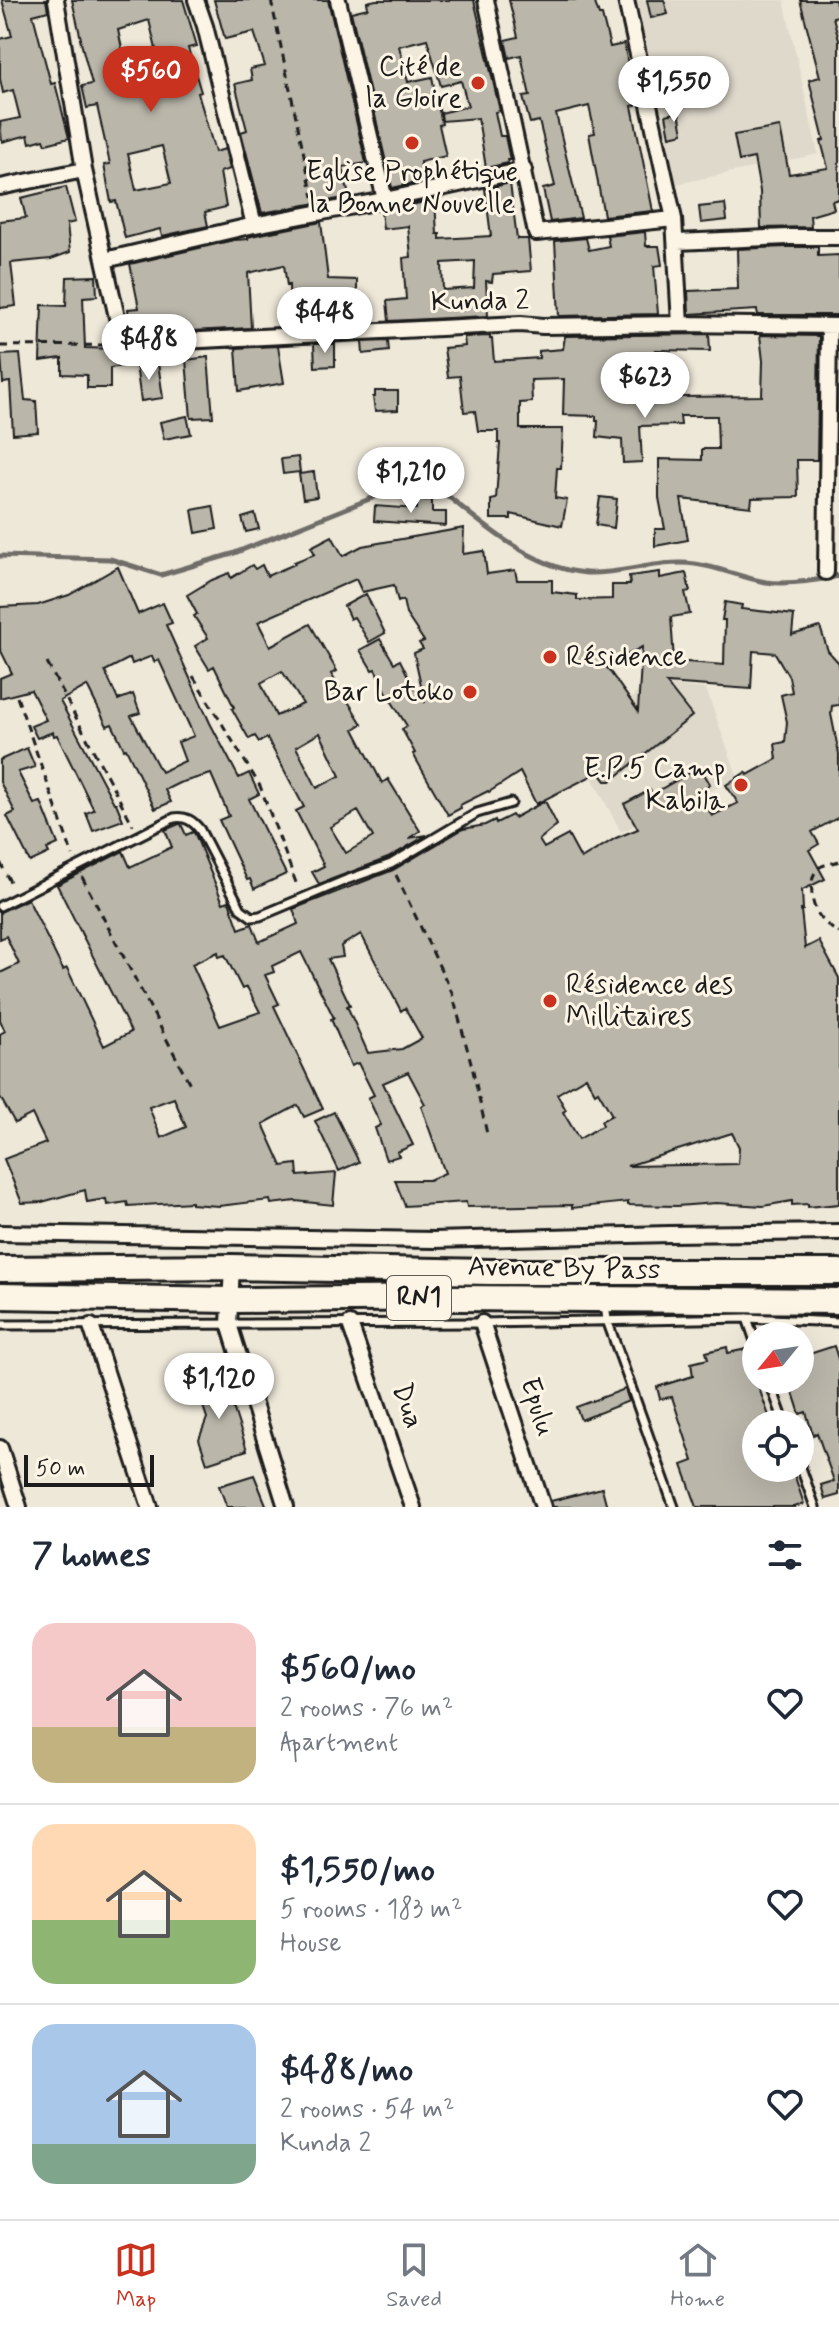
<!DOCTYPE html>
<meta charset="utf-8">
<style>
:root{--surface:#fff;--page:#f2f2f3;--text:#1f2937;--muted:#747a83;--line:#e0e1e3;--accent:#c8321e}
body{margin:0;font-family:Mynerve,sans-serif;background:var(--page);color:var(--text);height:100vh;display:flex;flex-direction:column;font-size:30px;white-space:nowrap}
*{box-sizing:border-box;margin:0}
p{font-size:26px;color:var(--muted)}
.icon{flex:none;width:44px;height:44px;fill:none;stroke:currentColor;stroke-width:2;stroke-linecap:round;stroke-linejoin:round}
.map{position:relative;height:1507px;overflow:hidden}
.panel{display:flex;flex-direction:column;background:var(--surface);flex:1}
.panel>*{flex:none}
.needle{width:52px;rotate:240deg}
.buttons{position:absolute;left:742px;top:1322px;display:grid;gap:16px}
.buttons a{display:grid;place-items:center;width:72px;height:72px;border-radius:50%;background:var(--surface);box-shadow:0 8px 32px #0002;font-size:40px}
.scale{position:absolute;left:24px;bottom:20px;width:130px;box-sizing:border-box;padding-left:8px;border:4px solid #1c1c1c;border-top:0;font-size:22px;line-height:28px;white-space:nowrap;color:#1c1c1c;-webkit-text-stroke:6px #fcf5e5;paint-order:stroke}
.price{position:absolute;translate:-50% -68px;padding:0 18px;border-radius:28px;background:#fff;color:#222;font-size:26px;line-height:52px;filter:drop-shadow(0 2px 4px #0008)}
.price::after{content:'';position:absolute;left:50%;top:48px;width:24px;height:18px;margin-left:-12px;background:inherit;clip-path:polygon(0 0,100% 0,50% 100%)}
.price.on{background:var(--accent);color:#fff}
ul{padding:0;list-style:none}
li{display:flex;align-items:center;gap:24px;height:200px;padding:0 32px}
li+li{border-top:2px solid var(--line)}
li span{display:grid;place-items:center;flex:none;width:224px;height:160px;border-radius:24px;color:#555}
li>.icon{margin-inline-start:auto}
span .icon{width:96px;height:96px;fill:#fffc;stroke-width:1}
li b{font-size:34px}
h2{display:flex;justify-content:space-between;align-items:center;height:96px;padding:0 32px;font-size:34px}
.tab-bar{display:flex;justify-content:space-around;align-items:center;height:112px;border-top:2px solid var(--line);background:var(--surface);font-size:22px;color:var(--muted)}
.tab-bar a{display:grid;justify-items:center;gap:4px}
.tab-bar .on{color:var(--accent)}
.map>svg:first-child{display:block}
</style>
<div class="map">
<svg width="839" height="1507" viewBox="0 0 839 1507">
<rect width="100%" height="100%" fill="#eee8d9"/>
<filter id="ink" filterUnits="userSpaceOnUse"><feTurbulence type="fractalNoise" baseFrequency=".0125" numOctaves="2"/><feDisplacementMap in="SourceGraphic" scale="16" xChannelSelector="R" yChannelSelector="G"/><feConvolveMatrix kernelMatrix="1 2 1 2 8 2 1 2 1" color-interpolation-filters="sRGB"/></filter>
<g filter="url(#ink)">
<path fill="#ded9cb" d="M635 0H784L818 154 676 184Z
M646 683 706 689 738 778 621 832 579 753Z"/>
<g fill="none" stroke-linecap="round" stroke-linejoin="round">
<path stroke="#6f6c67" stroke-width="5" d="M0 556 110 559 161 575 232 554 387 492 435 485C475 519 532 569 586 573 621 575 659 559 695 564 719 567 742 578 766 582 787 585 819 580 839 576"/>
</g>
<path fill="#bab6aa" stroke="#1c1c1c" stroke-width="2" fill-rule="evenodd" d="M2 0H46L48 11 33 15 51 84 55 83 69 138 46 144 44 139 30 143 28 135 2 142 0 122 20 118 13 90 3 93 0 79V39L12 36Z
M72 0H183L197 46 188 48 201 92 198 93 215 152 225 149 230 169 220 172 226 207 205 212 208 226 162 236 160 229 125 238 116 201 111 202 104 165 110 164 97 106 87 108 82 86 92 84 80 39H81ZM149 20 156 49 124 58 118 30ZM162 146 171 183 136 190 128 154Z
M214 0H328L366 163 343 167 349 197 262 213 241 132 247 130 235 84 252 80 250 69 265 66 254 32 225 39Z
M376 0H474L500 111 495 112 500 136H505L510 160H507L508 163 486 168 478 118 442 121 441 113 468 106 461 81 441 86 427 39 399 46 408 82 432 77 442 124 439 125 446 156 420 162 424 181 392 188 351 12 368 8 367 2Z
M509 0H594L599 15H602L610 47 624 44 636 105 632 106 653 211 604 216 589 134 595 133 589 106 556 114 581 218 550 222 543 189 555 186 539 121 530 123 523 97 530 96 521 55 509 58 505 40 518 37Z
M647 0H664L668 14 651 18Z
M800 0H835L839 16 833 17 839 40V199L832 201 834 209 810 216 811 227 761 228 760 191 754 158 739 161 734 135 780 127 789 174 828 168 821 141 824 140 809 80 820 77Z
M679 112 683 133 670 136 666 115Z
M510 183 517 239H528L531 271 493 274 492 282 486 281 488 316 389 321 387 301 406 299 403 258 411 257 408 226 383 229 381 211 435 200 437 234H440V239L491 236 485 189ZM475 261 474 288 443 290 442 263Z
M66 187 75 222 67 224 70 252 51 259 11 263 16 306 0 308V221L26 218 21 198Z
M725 204 727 220 701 223 699 207Z
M321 222 328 279 357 280V306H330L331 324 290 326 289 285 287 286 284 265 248 273 251 328 131 334 128 309 139 308 130 264 234 240 248 239V237L256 235Z
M645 232 646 246H659L662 265 654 266 658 314 559 316 555 241 586 238 589 250 609 246 607 236Z
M788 247H818V256L839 255V315H758L757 310 689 314 688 291 738 289 737 249Z
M96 276 97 296 83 297 85 348 115 349 121 354 123 366 110 368V388H87V375L62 374V358L40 361 42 305 66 306 67 277Z
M709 334 710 351 656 350 659 378H679L680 397 762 396 763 361 760 335 819 336 817 460H797L798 497 752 498 751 507 681 499 688 540 655 546V529H665L659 498V459L702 460V449H718L717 416H680L681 425 640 426 642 462 623 463 622 440 597 437 598 421H596V416L563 415 564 379 531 380 532 402 520 403V429H563L561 468H557L555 498 567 500 562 526 511 514V519H491V500L496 499 500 443H498V431H478L475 411 464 412 460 376 448 377 444 348 465 346 464 337 490 336V339H492L494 361 539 358V351L563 349 565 336Z
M388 341 389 351 363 354 362 342Z
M314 344H335V366L315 367Z
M278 346 284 383 239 391 236 348Z
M20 354 25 400 36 401 38 432 13 434 10 382 3 383 1 355Z
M208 357 213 417 191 418 186 360Z
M158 363 163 398 141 401 136 365Z
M375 391H398V410L375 411 373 397H375Z
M187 416 191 434 164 439 160 422Z
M298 457 300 472 283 474 281 459Z
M314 472 317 497 303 499 299 474Z
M600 497 617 499 614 528 596 525Z
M417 500H432V512H446V526L374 521 375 506 417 509Z
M213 506 217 529 196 533 192 510Z
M255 514 259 529 246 532 242 518Z
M464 528 463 554 484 551 487 574 515 570 517 580H552V592L577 595V600L612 599V585H630L629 576 660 572V578L686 573 690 591 685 592 690 614 671 617 674 661 724 665 725 620H722L725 602 742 605 741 609 794 615 792 635 820 627 828 651 839 663V705L832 706 831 714 839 754V817L812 832 819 844 809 850 825 879 802 890 803 910H801L805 948 819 941 839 978V1204L808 1207V1204L792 1205V1201L763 1206 716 1203 677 1206 628 1205V1202L572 1208V1205L467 1207 466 1202 405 1206 395 1180H429L445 1173 421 1106 425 1104 408 1072 383 1083 413 1145 397 1152 399 1156 386 1160 375 1128 381 1125 368 1098 374 1095 358 1063 351 1066 331 1019 334 1018 301 952 272 966 274 972 265 975 279 1004 274 1006 323 1109 304 1117 298 1105 263 1124 282 1166 297 1164 298 1176 336 1173 333 1205 296 1201 271 1204 270 1200 219 1206 191 1204V1202L128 1206 127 1202 107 1205 106 1199 87 1202 85 1190 42 1202 22 1203 4 1159 46 1143 32 1114 15 1123 0 1097V1034L5 1031 0 1020V973L19 964 6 936 0 939V912L28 899 63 970 67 968 104 1046 131 1032 57 885 123 851 130 867 172 847 165 830 179 824H181L186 835 193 832 195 834 223 903 229 901 239 929 252 924 259 942 298 924 293 909 393 870 463 829 485 825 495 820 496 823 512 815 514 818 545 801 557 825 539 840 544 848 568 835 581 859 616 838 638 829 624 804 650 790 652 794 700 767 710 784 699 791 712 816 738 803 726 785 746 772 748 775 777 759 775 744 785 742 787 722 781 695 792 692 789 677 775 653 753 651 751 689 666 683 692 716 611 781H606L599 772 536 804 520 772 489 792 488 791 460 805 461 808 448 815 413 754 415 753 402 729 407 726 389 697 375 669 372 670 360 650 380 639 394 663 400 660 414 688H416L425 703 414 653 423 649 419 643 424 641 406 614 403 600 398 602 394 585 362 592 356 579 258 622 270 646 310 624 337 671 331 674 362 724 354 729 382 783 388 779 420 831 409 838 427 835 388 858 319 884 312 872 324 866 296 811 304 807 267 738 259 742 255 736 249 739 232 709 234 707 214 666 209 669 195 646 208 638 194 616 197 614 187 595 212 580 229 573 231 578 252 565 255 569 262 565 267 576 295 564 294 562 315 554 311 547 332 536 343 556 362 546ZM642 647 638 711 606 666ZM282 671 303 704 276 716 261 683ZM320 733 340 776 317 788 296 747ZM358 811 373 837 346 853 330 827ZM361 934 401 1011 405 1008 422 1038 402 1049 368 1053 347 1006 350 1005 328 959 343 957 341 946ZM218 952 219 957 225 955 242 989 247 987 260 1012 220 1026 192 964ZM586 1077 595 1093 598 1091 612 1115 601 1121 603 1125 579 1139 563 1112 566 1110 557 1094ZM174 1098 186 1127 161 1138 149 1107ZM732 1133 739 1147 738 1164 627 1166Z
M118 567 138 614 163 603 172 623 166 625 210 723 239 778 249 773 259 794 249 799 286 874 254 889 250 879 247 880 219 820 229 816 211 774 179 783 165 790 171 802 155 809 126 748 124 749 112 724 107 726 87 686 60 701 114 803H116L123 820 93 831 86 813 94 810 57 735 54 736 53 732 37 738 31 726 46 720 31 690 0 698V678L12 673 0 649V607L38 605 69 595ZM152 656 154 662 159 660 194 736 178 742 185 761 161 772 131 716 140 713 133 694 118 700 105 671 130 658 132 664Z
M366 594 385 633 369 642 354 617 350 619 344 606Z
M27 748 35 767 18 772 34 804 41 802 58 844 47 849 49 853 30 862 7 816 15 812 0 782V760Z
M334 1112 359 1162 339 1171 315 1121Z
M834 1346 839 1362V1495L825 1499 821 1485 834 1481 817 1433 813 1435 806 1412 800 1414 789 1380H800V1357Z
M727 1347 728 1353 751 1348 755 1364H752L756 1380 772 1424H756V1468H792L804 1504 794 1507H697L682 1465 693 1461 672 1397 660 1399 657 1387 693 1376 691 1363 708 1359 706 1352Z
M222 1373 247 1450 207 1463 199 1439 207 1418 195 1382Z
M625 1389 629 1401 581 1420 576 1407Z
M254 1475 267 1507H227L219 1486Z
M602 1488 607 1507H553L551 1501Z"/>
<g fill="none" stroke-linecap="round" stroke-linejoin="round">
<g stroke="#1c1c1c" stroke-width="13">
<path id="service" d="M0 906 174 818C186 816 193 821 200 830L241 909 252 917 260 916 346 880 391 864 477 813 511 803
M605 1305 607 1320 674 1507
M747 1318 756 1344
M0 1325 482 1323 747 1318 839 1322
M769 1380 785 1424
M800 1465 815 1507"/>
</g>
<g stroke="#1c1c1c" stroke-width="20">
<path id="minor" d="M56 0 84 170 123 344 521 324 543 326 680 324 839 326
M196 0 205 26 254 225
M338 0 385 200
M486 0 536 233 674 219
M626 0 674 219 680 324
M0 187 84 170
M677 242 788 237H839
M105 260 254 225 385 200 524 170
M826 572 829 326
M0 1233 434 1240 669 1234 839 1232
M232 1267 229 1324 286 1507
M482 1323 543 1507
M350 1324 413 1507
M91 1326 150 1507
M0 1448 19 1507"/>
</g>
<g stroke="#1c1c1c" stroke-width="30">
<path id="trunk" d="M0 1269 232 1267 490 1272H839
M0 1296 231 1300 458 1298 839 1301"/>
</g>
<path stroke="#1c1c1c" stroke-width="3" stroke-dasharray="8 6" stroke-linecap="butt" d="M271 0 313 197
M0 346 108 345
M47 663 133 825
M193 676 260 786 298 888
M17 697 73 856
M839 861C834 863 825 864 820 867 814 871 812 878 812 885 810 907 820 922 839 933
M0 862 12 886
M396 875 452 993 472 1066 487 1134
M82 877 190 1084"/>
<use href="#service" stroke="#fcf5e5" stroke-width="7"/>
<use href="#minor" stroke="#fcf5e5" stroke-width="14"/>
<use href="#trunk" stroke="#fcf5e5" stroke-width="24"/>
</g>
</g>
<g fill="#c8321e" stroke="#fcf5e5" stroke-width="3">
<circle cx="478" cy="83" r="8"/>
<circle cx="412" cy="143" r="8"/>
<circle cx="550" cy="657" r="8"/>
<circle cx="470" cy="692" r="8"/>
<circle cx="741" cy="785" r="8"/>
<circle cx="550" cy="1001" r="8"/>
</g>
<g text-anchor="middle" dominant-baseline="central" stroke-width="6" stroke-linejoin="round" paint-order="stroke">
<rect fill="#fcf5e5" stroke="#5f5d58" stroke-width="2" x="387" y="1276" width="64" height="44" rx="6"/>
<g font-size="26" font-weight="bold" fill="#1c1c1c">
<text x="419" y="1298">RN1</text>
</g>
<g font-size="28" fill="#1c1c1c" stroke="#fcf5e5" text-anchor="end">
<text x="462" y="67">Cité de<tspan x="462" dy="32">la Gloire</tspan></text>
<text x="412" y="172" text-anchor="middle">Eglise Prophétique<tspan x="412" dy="32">la Bonne Nouvelle</tspan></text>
<text x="566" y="657" text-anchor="start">Résidence</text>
<text x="454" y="692">Bar Lotoko</text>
<text x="725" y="769">E.P.5 Camp<tspan x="725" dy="32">Kabila</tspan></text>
<text x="566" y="985" text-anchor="start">Résidence des<tspan x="566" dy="32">Millitaires</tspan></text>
</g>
<g font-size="28" fill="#1c1c1c" stroke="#fcf5e5">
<text transform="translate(480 302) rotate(-1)">Kunda 2</text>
<text transform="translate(564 1269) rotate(1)">Avenue By Pass</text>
<text transform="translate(407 1406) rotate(71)">Dua</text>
<text transform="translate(537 1407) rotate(72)">Epulu</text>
</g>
</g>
</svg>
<div class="buttons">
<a><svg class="needle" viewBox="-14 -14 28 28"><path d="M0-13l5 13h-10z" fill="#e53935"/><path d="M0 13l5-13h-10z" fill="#747a83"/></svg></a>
<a><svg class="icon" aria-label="locate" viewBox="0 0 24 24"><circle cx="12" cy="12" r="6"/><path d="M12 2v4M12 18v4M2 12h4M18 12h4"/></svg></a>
</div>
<div class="scale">50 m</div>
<b class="price on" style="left:151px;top:114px">$560</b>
<b class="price" style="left:674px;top:124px">$1,550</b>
<b class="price" style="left:325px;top:355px">$448</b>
<b class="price" style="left:149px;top:382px">$488</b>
<b class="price" style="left:645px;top:420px">$623</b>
<b class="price" style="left:411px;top:515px">$1,210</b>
<b class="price" style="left:219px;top:1421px">$1,120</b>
</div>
<section class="panel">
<h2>7 homes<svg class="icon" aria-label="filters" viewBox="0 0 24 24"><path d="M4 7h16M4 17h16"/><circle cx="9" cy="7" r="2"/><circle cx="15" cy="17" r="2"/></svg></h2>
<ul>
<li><span style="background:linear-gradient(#f6c9c9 65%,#c2b280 0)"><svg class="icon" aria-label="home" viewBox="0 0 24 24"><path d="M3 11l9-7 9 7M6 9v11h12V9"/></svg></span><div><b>$560/mo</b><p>2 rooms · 76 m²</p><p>Apartment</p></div><svg class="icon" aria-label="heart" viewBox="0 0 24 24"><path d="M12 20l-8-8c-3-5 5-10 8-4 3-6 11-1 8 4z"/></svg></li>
<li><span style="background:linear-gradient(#ffd9b3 60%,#8fb573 0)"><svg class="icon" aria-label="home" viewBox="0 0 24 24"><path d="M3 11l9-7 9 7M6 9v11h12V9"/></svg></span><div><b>$1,550/mo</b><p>5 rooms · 183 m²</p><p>House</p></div><svg class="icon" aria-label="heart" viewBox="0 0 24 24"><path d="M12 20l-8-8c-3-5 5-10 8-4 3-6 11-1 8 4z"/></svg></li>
<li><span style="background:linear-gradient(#a9c7e8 75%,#7fa58c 0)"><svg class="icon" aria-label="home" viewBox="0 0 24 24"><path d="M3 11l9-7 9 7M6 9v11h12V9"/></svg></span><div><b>$488/mo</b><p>2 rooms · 54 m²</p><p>Kunda 2</p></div><svg class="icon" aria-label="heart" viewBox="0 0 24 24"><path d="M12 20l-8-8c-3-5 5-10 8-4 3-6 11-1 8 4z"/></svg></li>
</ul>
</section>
<nav class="tab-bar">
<a class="on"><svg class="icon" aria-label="map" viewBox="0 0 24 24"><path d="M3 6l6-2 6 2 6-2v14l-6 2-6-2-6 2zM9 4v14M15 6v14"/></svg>Map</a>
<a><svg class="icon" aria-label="saved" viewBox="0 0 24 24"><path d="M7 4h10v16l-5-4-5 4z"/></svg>Saved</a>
<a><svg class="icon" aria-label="home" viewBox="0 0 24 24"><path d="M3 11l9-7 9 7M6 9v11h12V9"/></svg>Home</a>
</nav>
